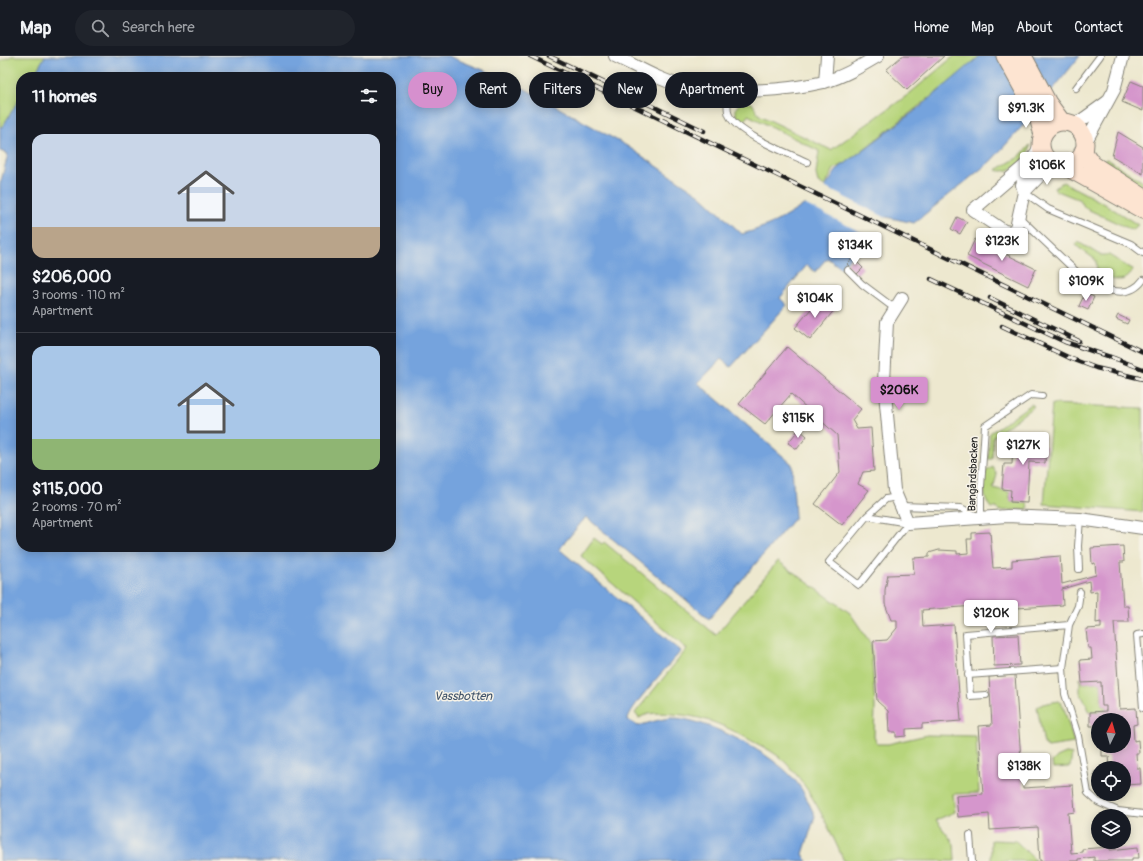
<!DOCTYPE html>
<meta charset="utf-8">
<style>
:root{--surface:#171b24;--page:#20242c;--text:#f1f3f6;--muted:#9ea1a6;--line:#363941;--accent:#d690ce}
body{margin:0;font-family:Pangolin,sans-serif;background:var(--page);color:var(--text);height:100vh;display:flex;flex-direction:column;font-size:15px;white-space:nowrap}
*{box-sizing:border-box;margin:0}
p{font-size:13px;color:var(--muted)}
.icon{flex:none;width:22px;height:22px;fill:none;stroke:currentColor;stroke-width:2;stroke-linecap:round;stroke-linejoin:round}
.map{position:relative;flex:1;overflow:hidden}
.drawer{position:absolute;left:16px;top:16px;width:380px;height:480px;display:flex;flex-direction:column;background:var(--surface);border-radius:16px;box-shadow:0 2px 10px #0003}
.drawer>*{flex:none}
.hud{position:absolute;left:408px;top:16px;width:380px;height:36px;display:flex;gap:8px}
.needle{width:26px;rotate:5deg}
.buttons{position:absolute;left:1091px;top:657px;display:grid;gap:8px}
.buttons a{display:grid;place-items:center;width:40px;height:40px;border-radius:50%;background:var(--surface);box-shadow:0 2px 10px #0003;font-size:20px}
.price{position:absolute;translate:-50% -34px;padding:0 9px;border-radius:4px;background:#fff;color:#222;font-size:13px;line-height:26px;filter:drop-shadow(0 1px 2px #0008)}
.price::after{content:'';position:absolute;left:50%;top:24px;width:12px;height:9px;margin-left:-6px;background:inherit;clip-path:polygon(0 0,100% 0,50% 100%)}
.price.active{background:var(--accent);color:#111}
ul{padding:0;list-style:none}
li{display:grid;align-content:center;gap:8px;height:212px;padding:0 16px}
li+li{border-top:1px solid var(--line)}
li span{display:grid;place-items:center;height:124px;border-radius:12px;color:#555}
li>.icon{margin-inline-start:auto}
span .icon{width:72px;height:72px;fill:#fffc;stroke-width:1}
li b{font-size:17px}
h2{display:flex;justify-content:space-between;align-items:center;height:48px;padding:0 16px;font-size:17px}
.pill{padding:0 14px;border-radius:18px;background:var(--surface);box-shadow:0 2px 10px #0003;font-size:14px;line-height:36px}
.pill.active{background:var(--accent);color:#111}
header{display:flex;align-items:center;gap:24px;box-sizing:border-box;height:56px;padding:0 20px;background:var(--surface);border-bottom:1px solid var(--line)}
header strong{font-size:19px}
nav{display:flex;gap:22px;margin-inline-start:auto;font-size:14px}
.search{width:280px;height:36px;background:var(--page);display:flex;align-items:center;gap:10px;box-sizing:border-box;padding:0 14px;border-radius:22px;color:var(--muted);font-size:15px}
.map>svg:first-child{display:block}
</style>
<header>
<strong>Map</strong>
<div class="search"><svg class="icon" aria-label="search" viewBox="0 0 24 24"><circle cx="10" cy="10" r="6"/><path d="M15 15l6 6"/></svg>Search here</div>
<nav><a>Home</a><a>Map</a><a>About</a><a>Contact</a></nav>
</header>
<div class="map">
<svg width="1143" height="805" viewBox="0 0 1143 805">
<rect width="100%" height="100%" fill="#f7f3e8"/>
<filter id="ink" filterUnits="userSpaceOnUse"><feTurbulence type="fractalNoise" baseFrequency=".025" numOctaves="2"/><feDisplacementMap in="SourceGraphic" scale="8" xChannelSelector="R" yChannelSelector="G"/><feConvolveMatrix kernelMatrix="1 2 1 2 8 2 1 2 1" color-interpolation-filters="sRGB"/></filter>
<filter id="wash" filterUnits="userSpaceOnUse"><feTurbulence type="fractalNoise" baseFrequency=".012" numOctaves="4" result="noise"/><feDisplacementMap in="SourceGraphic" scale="16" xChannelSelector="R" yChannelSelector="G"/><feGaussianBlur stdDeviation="0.9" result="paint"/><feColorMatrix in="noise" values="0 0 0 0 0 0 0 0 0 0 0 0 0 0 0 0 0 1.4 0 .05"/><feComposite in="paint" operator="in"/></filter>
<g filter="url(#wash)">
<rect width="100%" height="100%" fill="#ede8cf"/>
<path fill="#b7d57c" stroke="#6a784c" d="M12 0H45L33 21H21V40L3 70 0 71V5Z
M954 0H983L846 107 834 113 825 130 818 126 816 118 819 95 748 59 743 67 736 60V52L740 47H752L759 59 831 94 909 38Z
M1030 89C1029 104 1010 119 996 114L1019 101Z
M1107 103 1143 126V135L1100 106Z
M1063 126 1105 148 1138 169 1132 174 1085 152 1080 144 1055 134 1054 132Z
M1078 186 1100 199H1109L1133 214C1126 230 1110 223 1097 218L1096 204 1078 191 1076 189Z
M1031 348 1034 350 993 381 992 403H988L990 377Z
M1052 348 1143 352V456L1044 448Z
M993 411 997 419 993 432 1009 436 1011 446 1027 447 1029 451 1027 453 999 455 997 452H991C982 441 984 429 986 415Z
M594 482 602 488 604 486 716 579 778 505 850 557 871 588 875 651 874 681 877 688H888L927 679 976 680 979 737 953 738 955 756 936 764 954 788 955 805H844C828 770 808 724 778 700 768 692 754 687 743 680 723 669 706 662 683 659 669 658 651 654 639 662L635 657 687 593 581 500Z
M1080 622H1081L1082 627 1101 626 1102 650H1106V655L1090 656 1080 636Z
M1058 645 1063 649 1074 687 1048 691 1044 688 1037 651 1043 648Z
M1066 697 1072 698 1070 711 1053 712 1052 706 1057 701Z
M991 784 1016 785 1036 805H991Z"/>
<path fill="#74a3dd" stroke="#48607c" d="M45 0H448L509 24 627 90 700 139 742 178C773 170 801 154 824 132 833 123 834 113 846 107L920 51 980 0H1080L1029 63 991 105 914 167 886 161 841 212 827 202 815 216 807 209 780 242 787 249 731 311 721 303 698 327 792 408 795 461 709 563 586 461 559 493 681 595C671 607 627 653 628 664L638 670C648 667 660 663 671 662 705 661 778 700 798 728 805 737 810 750 815 760L803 798 807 805H0V129L8 98 0 95V71L3 70 21 40V491H391V21H33Z"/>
<path fill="#ede8cf" d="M822 130 891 164 887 163 871 181 802 147Z"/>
<g id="blocks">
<path fill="#d596cc" d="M902 0H944L907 34 886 14Z
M1131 25 1143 30V55L1122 46Z
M1118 76 1143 91V118L1112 100Z
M957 161 967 166 960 178 951 173Z
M975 183 1036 213 1028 230 967 200Z
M853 202 863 212 857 218 847 208Z
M1085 237 1094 241 1088 254 1079 250Z
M821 241 835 253 810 284 795 272Z
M1118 259 1129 264 1127 268 1116 263Z
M787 291 861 353 852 364 857 373 871 372 874 415 863 416 858 428 869 434 842 469 815 448 840 416 837 379 791 338 765 368 739 348Z
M799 373 807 380 797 393 788 387Z
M1018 379 1044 381 1043 390H1046L1045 407 1029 406 1027 447 1010 446 1011 434 1002 433 1004 408H1012L1013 389H1017Z
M990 476 993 512 1012 511V504L1060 500 1062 528 1096 519 1095 507 1092 508 1091 492 1123 490 1124 506H1120L1123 550H1128L1129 566H1114L1120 653 1136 652 1137 668 1133 669 1134 685 1138 684 1139 697H1136L1137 712H1140L1141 728 1124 729V712H1110L1109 700H1102V690H1124V664H1098V670H1090V656L1106 655V650H1102L1101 626 1082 627 1080 604 1092 603 1091 592H1088L1086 573 1101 572V566L1096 567 1097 535 1090 536 1089 525 1062 533 1063 549 1002 553V548L922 554 923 571 954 569 961 665 922 668V672L906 673V680L896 681V676H889L888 655 877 645 873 585 887 584 897 572V564H891L885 548V534L888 519 914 518 913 502 929 501V497L939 494 957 495V498L968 497 967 483H972V477Z
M1018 579 1020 609 994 610 993 580Z
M1015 619 1023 732 1073 729 1075 756 1068 757 1071 797 1082 796V793L1110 791V794L1138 791 1139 802H1132V805H1094V801L1078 803V805H1040L1038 771 990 774 989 758 958 761 956 740 983 738 978 670 992 669 989 621Z
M1098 715V731H1095L1094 716Z"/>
</g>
</g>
<g filter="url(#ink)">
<use href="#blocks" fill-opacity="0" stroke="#848276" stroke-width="1"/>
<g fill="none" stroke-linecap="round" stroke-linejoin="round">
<g stroke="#848276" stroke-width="8">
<path id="service" d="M1076 32 1100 0
M728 34C728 41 726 53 729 59 737 78 788 97 807 106
M1024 136 1048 153 1131 188 1143 197
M1020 162 1085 224C1103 234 1129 244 1143 224
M848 214 862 228 894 252
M901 450 961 452 981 462V431L985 370 1031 339 1042 340
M867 460 908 467 859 529 829 506 867 460 886 443 897 441
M1079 513 1078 490 1080 463
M1080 536 1078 550 1069 569 1063 612 1065 638 1078 680 1088 737 1098 746 1118 755 1143 758
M1143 578 1137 579 1143 652
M968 619 1063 612
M986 639 970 640 966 578 1069 569
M970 779 972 805"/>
</g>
<g stroke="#848276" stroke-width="14">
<path id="minor" d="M615 0C638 11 662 26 687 31 726 38 786 35 824 26 843 21 861 10 878 0
M825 26 827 0
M1072 68 1082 64 1107 46
M1084 89 1114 34 1123 0
M1029 106 973 154 1004 175 1011 176 1016 172 1024 136 1022 129 1029 106 1037 96 1041 84
M1024 136 1052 107
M902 242 887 266 884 326 894 434 908 467 1007 460 1080 463 1143 472"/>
</g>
<g stroke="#848276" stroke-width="19">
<path id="secondary" d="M1005 0 1037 58 1043 79
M1023 0 1048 47 1062 66
M1041 88a22 22 0 1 1 44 0a22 22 0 1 1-44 0Z
M1083 95 1092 108 1143 141
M1063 109 1143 154"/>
</g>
<use href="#service" stroke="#fff" stroke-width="6"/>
<use href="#minor" stroke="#fff" stroke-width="12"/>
<use href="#secondary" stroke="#fde4d1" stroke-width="17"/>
<g stroke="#1c1c1c" stroke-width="4.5">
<path id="rail" d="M530 0 1143 296
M549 0 704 75
M931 223 1065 286 1116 303
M990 242 1079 285
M1002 270 1072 303 1096 312 1143 323
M1111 301 1143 313"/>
</g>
<use href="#rail" stroke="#f7f3e8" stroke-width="3" stroke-dasharray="9" stroke-linecap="butt"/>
</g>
</g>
<g text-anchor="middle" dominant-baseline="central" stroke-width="3" stroke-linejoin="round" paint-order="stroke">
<g font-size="11" fill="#1c1c1c" stroke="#f7f3e8">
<text transform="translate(973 418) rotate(-88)">Bangårdsbacken</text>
</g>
<g font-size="12" font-style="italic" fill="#3f5269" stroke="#f7f3e8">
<text x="463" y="640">Vassbotten</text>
</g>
</g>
</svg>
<div class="buttons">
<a><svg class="needle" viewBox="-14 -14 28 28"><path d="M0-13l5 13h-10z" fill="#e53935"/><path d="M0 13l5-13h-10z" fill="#9ea1a6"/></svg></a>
<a><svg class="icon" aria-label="locate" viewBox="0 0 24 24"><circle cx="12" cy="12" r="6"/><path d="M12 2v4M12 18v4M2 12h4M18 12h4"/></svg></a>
<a><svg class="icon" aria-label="layers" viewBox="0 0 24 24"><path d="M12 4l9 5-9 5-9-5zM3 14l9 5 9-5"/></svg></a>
</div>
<b class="price" style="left:1026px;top:73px">$91.3K</b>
<b class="price" style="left:1047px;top:130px">$106K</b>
<b class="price" style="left:1002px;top:206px">$123K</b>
<b class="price" style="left:855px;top:210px">$134K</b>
<b class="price" style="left:1086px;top:246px">$109K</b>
<b class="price" style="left:815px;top:263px">$104K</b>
<b class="price active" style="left:899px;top:355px">$206K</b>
<b class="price" style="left:798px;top:383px">$115K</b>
<b class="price" style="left:1023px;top:410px">$127K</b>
<b class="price" style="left:991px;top:578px">$120K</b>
<b class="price" style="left:1024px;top:731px">$138K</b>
<div class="hud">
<a class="pill active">Buy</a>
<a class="pill">Rent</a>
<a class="pill">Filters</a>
<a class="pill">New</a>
<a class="pill">Apartment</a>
</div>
<section class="drawer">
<h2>11 homes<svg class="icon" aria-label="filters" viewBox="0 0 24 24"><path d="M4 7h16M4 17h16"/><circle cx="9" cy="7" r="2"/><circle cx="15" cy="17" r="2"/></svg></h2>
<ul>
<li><span style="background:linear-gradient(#c9d6e8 75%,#b9a48a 0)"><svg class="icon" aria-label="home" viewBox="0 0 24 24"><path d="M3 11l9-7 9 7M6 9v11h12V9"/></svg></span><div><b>$206,000</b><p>3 rooms · 110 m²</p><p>Apartment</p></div></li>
<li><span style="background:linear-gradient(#a9c7e8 75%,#8fb573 0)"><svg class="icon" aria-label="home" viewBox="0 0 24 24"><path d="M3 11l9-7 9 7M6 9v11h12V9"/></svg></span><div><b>$115,000</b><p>2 rooms · 70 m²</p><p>Apartment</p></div></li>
</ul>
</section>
</div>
